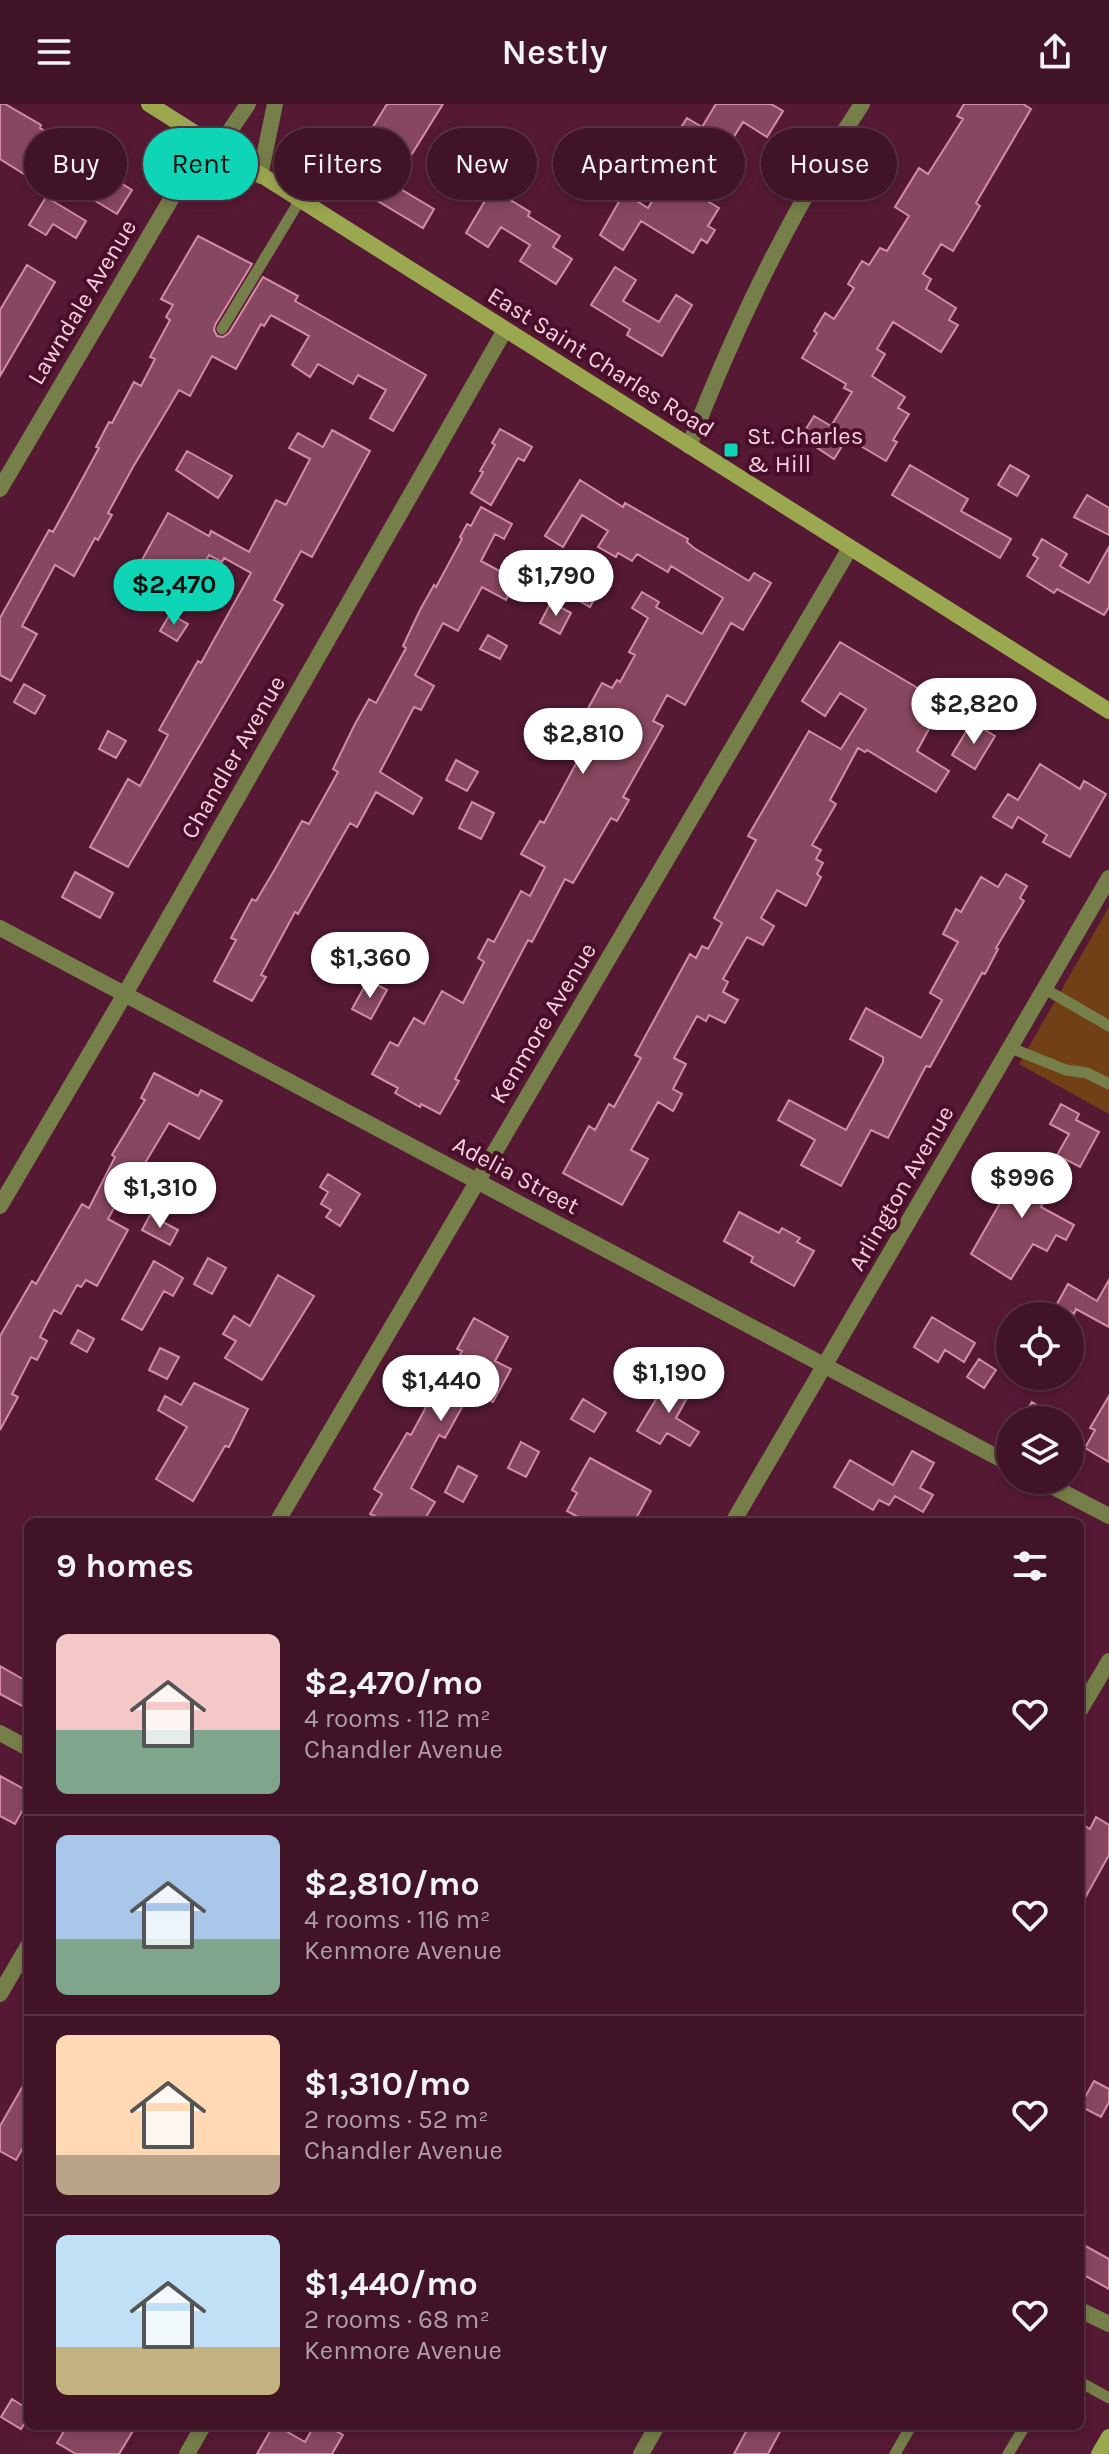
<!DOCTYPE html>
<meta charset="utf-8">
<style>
:root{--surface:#401327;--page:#471c2f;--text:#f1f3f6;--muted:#ae9ea7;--line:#593244;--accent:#0ed5b5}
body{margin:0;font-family:Karla,sans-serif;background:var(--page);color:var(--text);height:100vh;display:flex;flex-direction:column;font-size:30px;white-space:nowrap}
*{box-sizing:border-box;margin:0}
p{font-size:26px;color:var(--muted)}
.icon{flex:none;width:44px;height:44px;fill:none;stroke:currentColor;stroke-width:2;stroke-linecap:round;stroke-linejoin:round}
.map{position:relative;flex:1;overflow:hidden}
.details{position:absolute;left:24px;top:1414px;width:1060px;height:912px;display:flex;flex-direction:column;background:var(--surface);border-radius:12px;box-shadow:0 4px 12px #0003,0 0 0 2px var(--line)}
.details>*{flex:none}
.banner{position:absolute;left:24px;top:24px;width:1062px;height:72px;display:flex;gap:16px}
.fabs{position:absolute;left:996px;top:1198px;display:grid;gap:16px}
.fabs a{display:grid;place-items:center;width:88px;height:88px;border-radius:50%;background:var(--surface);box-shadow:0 4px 12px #0003,0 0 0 2px var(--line);font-size:40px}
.price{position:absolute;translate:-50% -68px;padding:0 18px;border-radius:28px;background:#fff;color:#222;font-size:26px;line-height:52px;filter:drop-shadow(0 2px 4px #0008)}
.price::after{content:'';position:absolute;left:50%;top:48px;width:24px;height:18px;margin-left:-12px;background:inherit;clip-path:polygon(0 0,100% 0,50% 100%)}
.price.on{background:var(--accent);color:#111}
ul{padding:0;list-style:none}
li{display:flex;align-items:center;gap:24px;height:200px;padding:0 32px}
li+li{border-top:2px solid var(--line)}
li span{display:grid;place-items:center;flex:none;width:224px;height:160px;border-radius:12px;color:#555}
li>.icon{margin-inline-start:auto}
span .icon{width:96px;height:96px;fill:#fffc;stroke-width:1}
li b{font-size:34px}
h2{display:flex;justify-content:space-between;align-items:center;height:96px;padding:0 32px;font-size:34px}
.tag{padding:0 28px;border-radius:36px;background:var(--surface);box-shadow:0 4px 12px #0003,0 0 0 2px var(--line);font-size:28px;line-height:72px}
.tag.on{background:var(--accent);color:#111}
header{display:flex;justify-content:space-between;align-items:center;height:104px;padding:0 32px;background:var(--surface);font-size:36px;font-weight:600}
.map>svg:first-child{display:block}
</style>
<header><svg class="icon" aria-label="menu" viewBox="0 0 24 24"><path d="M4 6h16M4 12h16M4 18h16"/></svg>Nestly<svg class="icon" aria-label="share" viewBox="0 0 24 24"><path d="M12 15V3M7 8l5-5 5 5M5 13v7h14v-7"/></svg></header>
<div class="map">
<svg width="1109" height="2350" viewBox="0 0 1109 2350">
<rect width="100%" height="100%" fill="#551934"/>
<path fill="#724017" d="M1109 803V1010L1019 960Z"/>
<path fill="#884760" stroke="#d48ca6" stroke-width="2" d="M0 0H5L41 21 40 24 85 51 82 55 132 86 117 110 87 92 92 84 63 66 49 91 33 81 35 77 0 55Z
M387 0H443L397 74 402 77 399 84 434 105 423 124 334 71 355 35 363 39Z
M716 0H771L783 7 767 33 743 18 719 57 726 62 704 95 719 104 708 122 715 126 707 139 701 135 693 149 641 117 623 146 600 131 624 89 648 104 681 50 669 42 687 14 702 23Z
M964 0H1023L1031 5 976 99 980 102 953 147 941 140 923 170 931 175 926 185 956 204 949 216 958 221 941 248 893 218 877 245 885 250 872 272 905 293 898 304 909 310 893 336 897 338 886 357 847 334 834 355 801 333 814 312 831 322 852 288 844 284 846 280 802 254 817 229 814 227 825 209 834 215 854 184 848 180 862 157 869 161 880 144 887 147 909 112 895 103 919 64 928 70 963 15 957 12Z
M492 85 530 108 528 112 560 132 553 143 572 155 556 180 520 157 530 141 501 123 488 143 466 129Z
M46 93 86 117 76 134 53 120 46 131 29 121Z
M198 132 252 160 215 221 214 226 217 232 223 233 229 229 263 173 298 192 295 197 426 271 393 327 370 314 386 286 358 271 353 280 318 260 310 273 292 261 309 232 271 211 264 222 261 220 236 265 212 252 190 292 179 286 133 363 108 409 112 411 98 436 95 434 74 472 55 461 22 522 37 530 11 577 0 571V514L49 426 53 428 74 390 99 344 96 343 109 318 112 319 134 278 141 282 155 255 150 253 170 216 166 213 173 201 161 195Z
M27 161 55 178 0 272V206Z
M615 163 636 176 623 197 659 218 676 191 692 201 662 252 627 231 630 225 591 201Z
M500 325 532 343 524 357 518 354 491 401 471 389 483 368 480 367 495 341 492 339Z
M332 326 370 347 312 453 301 447 274 496 283 501 128 763 90 743 128 675 140 682 168 631 159 626 198 557 201 559 251 469 224 454 222 458 209 451 187 491 138 463 168 409 209 432 211 427 249 448 276 396 286 401 310 355 289 344 298 329 323 343Z
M187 347 232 372 218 394 176 366Z
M910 361 968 395 961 407 1011 435 1000 454 892 391Z
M1010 361 1029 372 1017 392 998 381Z
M580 376 623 403 625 399 688 435 687 438 694 444 749 477 754 469 771 479 743 526 731 519 685 601 667 591 653 617 663 622 623 693 629 696 617 717 611 714 573 779 565 775 532 838 528 836 455 975 459 977 440 1010 421 1000 420 1003 395 989 398 984 372 970 390 938 398 942 414 914 424 920 442 887 463 899 484 858 478 854 488 835 494 838 521 787 530 792 545 763 521 750 540 717 544 719 579 654 554 640 564 621 575 628 602 579 612 584 617 576 620 578 635 551 629 548 648 514 632 504 642 488 659 498 656 503 702 530 723 494 671 462 668 468 637 450 632 457 618 449 616 453 598 443 608 427 582 411 563 443 545 432Z
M1087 391 1109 404V431L1074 413Z
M481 403 512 420 504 435 495 430 481 457 516 476 506 496 482 483 458 527 443 519 415 571 434 582 421 606 414 603 380 668 422 694 413 710 376 688 357 723 350 719 298 810 295 808 261 871 266 873 252 897 214 877 236 836 231 834 252 795 256 797 275 765 302 717 309 720 338 668 333 665 355 620 369 595 376 599 406 544 403 542 420 506 434 481 436 483 462 435 460 433 467 420 471 422Z
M1042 435 1067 450 1060 462 1089 479 1109 443V503L1104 511 1057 485 1054 489 1027 472 1038 454 1033 451Z
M582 472 601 482 590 503 571 492Z
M551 498 571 509 560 530 540 519Z
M170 510 188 520 177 537 160 527Z
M488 531 507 542 500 555 480 545Z
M840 538 943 599 917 647 949 667 936 688 867 646 865 648 858 644 830 696 836 700 812 741 821 746 816 755 823 759 817 770 821 773 806 802 777 786 761 814 774 822 763 841 747 833 723 875 728 878 723 888 738 896 725 919 709 911 706 917 697 912 674 954 686 960 673 985 682 990 673 1007 658 998 631 1046 648 1055 622 1101 563 1069 589 1022 595 1026 609 1000 614 1003 641 954 635 951 690 850 696 854 702 842 708 845 722 819 714 814 756 736 748 732 809 627 841 645 866 605 840 589 825 612 802 597Z
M24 580 45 592 35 610 14 598Z
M972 618 995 632 975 665 952 651Z
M108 627 126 637 116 654 99 645Z
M456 656 478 668 467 687 446 676Z
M1040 660 1080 685 1084 677 1106 690 1070 753 1043 738 1047 731 1018 713 1012 724 993 713 1008 690 1018 696Z
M472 698 494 709 481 735 459 724Z
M75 768 113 789 100 814 62 793Z
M1006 770 1027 782 1020 794 1024 797 996 844 998 845 985 870 982 869 930 963 926 962 888 1034 871 1026 841 1082 801 1061 815 1036 778 1016 789 996 846 1026 883 958V953L850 935 866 904 921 934 942 896 930 889 958 838 943 830 956 805 961 808 981 773 998 783Z
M368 876 387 886 371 915 352 905Z
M154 969 198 992 201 986 222 997 199 1035 169 1019 136 1074 155 1083 145 1101 122 1089 108 1115 128 1126 97 1182 86 1176 81 1183 77 1181 61 1210 54 1206 40 1233 47 1237 37 1256 31 1253 12 1290 18 1293 0 1326V1232L32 1177 36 1180 82 1100 89 1104 115 1053 112 1051 145 996 141 994Z
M1061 1000 1079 1010 1076 1016 1099 1028 1080 1063 1057 1051 1069 1030 1050 1020Z
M1028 1050 1061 1068 1041 1103 1074 1121 1066 1136 1056 1131 1047 1147 1033 1140 1011 1175 971 1150Z
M328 1070 360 1090 340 1122 326 1113 331 1106 321 1100 328 1088 320 1083Z
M739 1108 779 1129 782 1124 800 1134 797 1138 814 1147 794 1182 751 1158 753 1153 724 1137Z
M150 1111 178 1126 170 1141 142 1126Z
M208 1154 226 1164 212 1190 194 1180Z
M154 1157 183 1174 173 1192 164 1187 142 1226 122 1215Z
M278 1171 314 1192 262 1276 225 1254 236 1237 223 1230 234 1212 250 1222Z
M1109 1176V1223L1076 1205 1074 1210 1057 1200 1068 1180 1097 1197Z
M932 1213 975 1239 964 1258 945 1246 938 1258 914 1243Z
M474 1214 508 1233 495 1257 511 1265 493 1298 482 1293 477 1302 466 1296 445 1334 439 1331 411 1384 435 1398 423 1418H371L375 1412 370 1410 382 1390 374 1385 407 1329 411 1331 432 1292 437 1294 462 1247 457 1245Z
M78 1226 94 1235 87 1248 71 1239Z
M160 1244 179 1253 167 1275 149 1266Z
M979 1255 996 1266 984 1284 967 1273Z
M670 1272 692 1285 676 1314 699 1328 690 1342 667 1329 660 1340 637 1327Z
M194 1279 248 1305 229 1343 225 1342 193 1397 156 1375 187 1323 158 1306 165 1292 181 1301Z
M1109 1292V1358L1085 1344 1095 1326 1090 1324Z
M583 1295 606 1309 594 1328 571 1315Z
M1032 1298 1061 1316H1021Z
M521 1338 539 1348 526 1373 508 1364Z
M912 1347 934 1359 920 1384 933 1391 923 1408 895 1392 889 1401 879 1396 873 1406 834 1383 850 1356 893 1381Z
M590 1354 651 1387 634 1418H587L567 1407 577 1389 572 1386Z
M458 1362 477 1372 463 1398 445 1388Z
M0 1562 28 1578V1605L0 1590Z
M0 1672 28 1687V1696L15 1720 0 1712Z
M1096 1713 1109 1721V1751L1080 1803V1719L1090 1725Z
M28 1973V2047L23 2044 16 2056 0 2047V2022Z
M1094 1977 1109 1985V1998L1101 2013 1080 2002Z
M1080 2139 1109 2155V2185L1080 2169Z
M12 2295 28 2305V2313L21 2325 1 2313Z
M67 2322H136L119 2350H76L57 2339Z
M273 2322H277L305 2338 314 2322H327L343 2331 332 2350H257Z
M749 2322H783L768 2350H734Z"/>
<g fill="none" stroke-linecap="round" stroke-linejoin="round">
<path stroke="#767e49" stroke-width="11" d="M222 225 300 96
M1045 885 1109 922
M1011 944 1066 966 1087 969 1109 980
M1080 2278 1109 2294
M895 2350 911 2322
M1008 2350 1025 2322"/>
<path stroke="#767e49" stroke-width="16" d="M218 44 248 0
M260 72 275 0
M689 342C735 223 791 106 862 0
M0 385 206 36
M0 824 1010 1360
M0 1102 125 890 505 226
M1040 1376 1109 1412
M277 1418 850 444
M733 1418 1109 774
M1080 1606 1109 1557
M0 1629 28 1644
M0 1890 28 1842
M1080 2206 1109 2220
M187 2350 203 2322
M641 2350 657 2322"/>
<path stroke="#9ba84f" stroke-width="16" d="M149 0 1109 607
M1099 2350 1109 2333"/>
</g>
<rect fill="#0ed5b5" stroke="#490e2a" stroke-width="3" x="723" y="338" width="16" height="16" rx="4"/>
<g text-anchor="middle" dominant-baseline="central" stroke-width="8" stroke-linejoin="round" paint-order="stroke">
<g font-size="24" fill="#f7d0dd" stroke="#490e2a">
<text transform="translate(82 198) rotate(-59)">Lawndale Avenue</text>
<text transform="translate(601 258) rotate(32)">East Saint Charles Road</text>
<text transform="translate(233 653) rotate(-60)">Chandler Avenue</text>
<text transform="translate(543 919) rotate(-59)">Kenmore Avenue</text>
<text transform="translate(516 1071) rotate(28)">Adelia Street</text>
<text transform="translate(901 1084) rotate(-60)">Arlington Avenue</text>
</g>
<g font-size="24" fill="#f7d0dd" stroke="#490e2a" text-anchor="start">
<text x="747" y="332">St. Charles<tspan x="747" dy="28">&amp; Hill</tspan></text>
</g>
</g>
</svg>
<div class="fabs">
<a><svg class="icon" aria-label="locate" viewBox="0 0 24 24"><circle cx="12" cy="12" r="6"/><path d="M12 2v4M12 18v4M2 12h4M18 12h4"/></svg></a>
<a><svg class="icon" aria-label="layers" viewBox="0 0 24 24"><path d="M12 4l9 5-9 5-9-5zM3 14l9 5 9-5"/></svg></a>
</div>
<b class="price" style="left:556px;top:514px">$1,790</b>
<b class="price on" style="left:174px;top:523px">$2,470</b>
<b class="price" style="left:974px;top:642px">$2,820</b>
<b class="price" style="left:583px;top:672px">$2,810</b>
<b class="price" style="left:370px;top:896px">$1,360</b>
<b class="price" style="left:1022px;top:1116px">$996</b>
<b class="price" style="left:160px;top:1126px">$1,310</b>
<b class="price" style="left:669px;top:1311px">$1,190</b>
<b class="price" style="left:441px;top:1319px">$1,440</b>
<div class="banner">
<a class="tag">Buy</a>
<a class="tag on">Rent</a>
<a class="tag">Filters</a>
<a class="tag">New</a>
<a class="tag">Apartment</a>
<a class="tag">House</a>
</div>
<section class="details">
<h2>9 homes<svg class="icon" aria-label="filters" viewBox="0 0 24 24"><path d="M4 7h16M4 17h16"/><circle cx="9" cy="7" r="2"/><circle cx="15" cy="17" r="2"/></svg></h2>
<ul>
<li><span style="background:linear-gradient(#f6c9c9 60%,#7fa58c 0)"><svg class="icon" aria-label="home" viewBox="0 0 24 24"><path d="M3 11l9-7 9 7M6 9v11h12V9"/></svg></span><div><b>$2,470/mo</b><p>4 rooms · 112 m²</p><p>Chandler Avenue</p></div><svg class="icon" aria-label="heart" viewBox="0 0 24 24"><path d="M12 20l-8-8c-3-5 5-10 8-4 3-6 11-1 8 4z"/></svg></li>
<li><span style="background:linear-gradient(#a9c7e8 65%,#7fa58c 0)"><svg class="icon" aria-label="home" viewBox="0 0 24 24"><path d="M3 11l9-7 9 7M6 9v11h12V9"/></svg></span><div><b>$2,810/mo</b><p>4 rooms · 116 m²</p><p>Kenmore Avenue</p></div><svg class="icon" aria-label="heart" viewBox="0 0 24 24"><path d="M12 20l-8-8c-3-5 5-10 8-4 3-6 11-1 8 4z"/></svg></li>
<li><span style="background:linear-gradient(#ffd9b3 75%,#b9a48a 0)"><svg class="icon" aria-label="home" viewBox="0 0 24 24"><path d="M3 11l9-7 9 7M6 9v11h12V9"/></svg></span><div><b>$1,310/mo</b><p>2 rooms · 52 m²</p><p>Chandler Avenue</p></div><svg class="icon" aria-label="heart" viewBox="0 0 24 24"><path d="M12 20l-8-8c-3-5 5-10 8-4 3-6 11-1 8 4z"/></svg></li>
<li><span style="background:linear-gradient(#bfe0f5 70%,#c2b280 0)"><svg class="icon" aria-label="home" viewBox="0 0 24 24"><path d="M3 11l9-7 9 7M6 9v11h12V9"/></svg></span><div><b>$1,440/mo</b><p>2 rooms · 68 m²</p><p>Kenmore Avenue</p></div><svg class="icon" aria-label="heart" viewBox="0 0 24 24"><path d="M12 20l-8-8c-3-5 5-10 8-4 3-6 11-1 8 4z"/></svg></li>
</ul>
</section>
</div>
